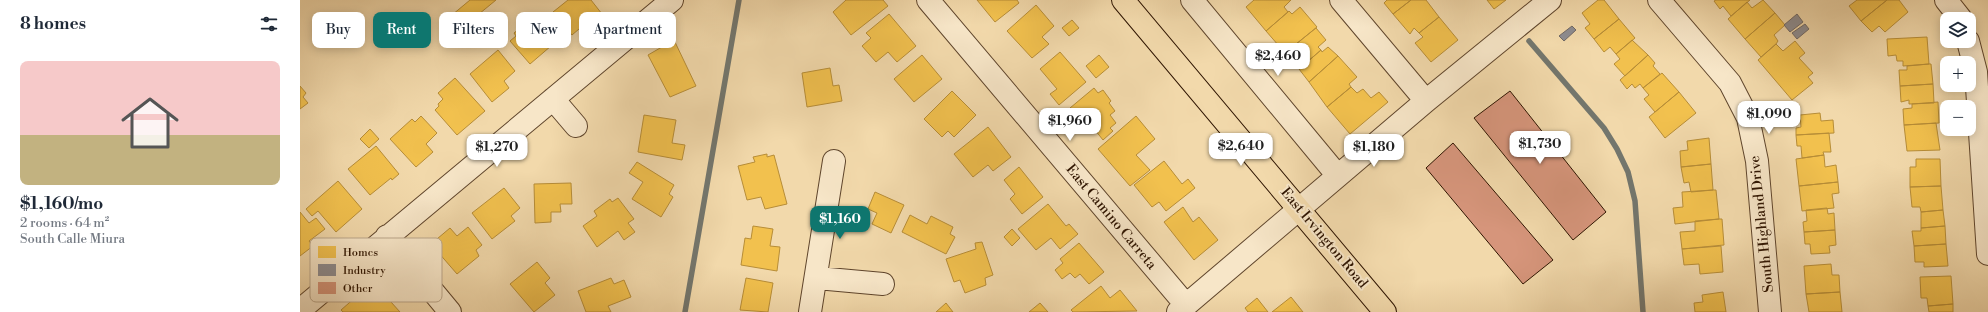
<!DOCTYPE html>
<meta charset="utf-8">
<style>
:root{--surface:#fff;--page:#f2f2f3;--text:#1f2937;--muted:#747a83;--accent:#0f766e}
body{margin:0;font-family:"Libre Bodoni",serif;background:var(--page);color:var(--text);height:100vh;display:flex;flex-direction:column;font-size:15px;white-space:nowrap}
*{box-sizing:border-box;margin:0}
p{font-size:13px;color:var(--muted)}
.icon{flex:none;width:22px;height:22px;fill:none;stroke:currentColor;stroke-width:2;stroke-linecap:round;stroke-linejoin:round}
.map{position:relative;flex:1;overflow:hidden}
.panel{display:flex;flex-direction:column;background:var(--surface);width:300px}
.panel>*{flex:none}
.hud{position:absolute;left:12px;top:12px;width:380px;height:36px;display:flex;gap:8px}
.tools{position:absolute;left:1640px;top:12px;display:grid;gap:8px}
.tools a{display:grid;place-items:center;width:36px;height:36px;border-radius:8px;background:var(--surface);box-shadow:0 2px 10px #0003;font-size:20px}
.price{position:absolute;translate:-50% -34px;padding:0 9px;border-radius:8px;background:#fff;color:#222;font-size:13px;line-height:26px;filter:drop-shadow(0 1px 2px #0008)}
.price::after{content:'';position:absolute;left:50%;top:24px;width:12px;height:9px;margin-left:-6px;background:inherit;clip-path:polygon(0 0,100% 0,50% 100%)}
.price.active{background:var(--accent);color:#fff}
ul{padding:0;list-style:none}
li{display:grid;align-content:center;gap:8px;height:212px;padding:0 20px}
li span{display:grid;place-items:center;height:124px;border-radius:8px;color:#555}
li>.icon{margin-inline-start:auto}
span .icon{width:72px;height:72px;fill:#fffc;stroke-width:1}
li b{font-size:17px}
h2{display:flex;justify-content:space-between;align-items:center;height:48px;padding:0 20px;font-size:17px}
.tag{padding:0 14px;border-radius:8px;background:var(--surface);box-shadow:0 2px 10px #0003;font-size:14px;line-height:36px}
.tag.active{background:var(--accent);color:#fff}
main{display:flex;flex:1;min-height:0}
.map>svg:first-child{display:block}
</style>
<main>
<section class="panel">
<h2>8 homes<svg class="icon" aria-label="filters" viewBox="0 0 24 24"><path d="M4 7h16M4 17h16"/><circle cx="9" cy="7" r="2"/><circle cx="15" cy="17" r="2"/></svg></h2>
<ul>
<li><span style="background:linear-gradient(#f6c9c9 60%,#c2b280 0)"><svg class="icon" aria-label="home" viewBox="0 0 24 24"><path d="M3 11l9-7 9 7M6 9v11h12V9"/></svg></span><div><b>$1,160/mo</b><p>2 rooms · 64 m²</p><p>South Calle Miura</p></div></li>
</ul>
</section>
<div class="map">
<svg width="1688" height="312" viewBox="0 0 1688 312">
<rect width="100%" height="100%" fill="#f2d9ab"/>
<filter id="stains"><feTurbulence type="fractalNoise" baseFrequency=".005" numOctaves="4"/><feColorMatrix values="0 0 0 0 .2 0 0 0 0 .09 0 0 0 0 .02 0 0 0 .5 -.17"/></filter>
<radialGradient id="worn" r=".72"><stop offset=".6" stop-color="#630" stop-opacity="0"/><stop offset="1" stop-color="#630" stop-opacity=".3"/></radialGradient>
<path fill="#f2c14e" stroke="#b78d37" d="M170 0H196L162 28 152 15Z
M268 0H291L302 14 295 19 293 17 272 35 253 12Z
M546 0H583L588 6 551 35 533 12Z
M677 0H717L719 3 695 22Z
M954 0H991L984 7 988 12 966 31 946 7Z
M1087 0H1111L1093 14 1084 3Z
M1111 0H1126L1139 17 1119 33 1114 28 1110 34 1093 14Z
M1187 0H1206L1194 9Z
M1298 0H1304L1319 19 1294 39 1285 28 1290 24 1282 13Z
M1416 0H1450L1431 16 1423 6 1420 9 1414 1Z
M1463 0 1475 13 1445 39 1428 19 1447 2 1452 8Z
M1557 0H1587L1561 21 1549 6Z
M1587 0H1599L1608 12 1585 32 1579 26 1572 32 1561 21Z
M736 5 754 26 742 37 749 44 732 58 707 31Z
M1000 7 1017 27 985 53 966 31 989 11 992 14Z
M1475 13 1485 25 1474 35 1478 41 1476 44 1461 57 1445 39Z
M589 14 616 46 597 62 588 52 576 62 562 46 571 38 566 33Z
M1139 17 1158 40 1131 62 1115 43 1123 37 1119 33Z
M1319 19 1335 38 1316 54 1310 47 1304 52 1294 39Z
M772 20 779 28 769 36 762 28Z
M242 21 258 40 230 64 210 41 216 36 214 33 224 25 226 28 233 23 236 26Z
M1016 28 1026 40 1018 47 1021 50 999 69 985 53Z
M1627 37 1629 64 1603 66V61H1597L1596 55 1588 56 1587 39Z
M374 40 396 86 370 97 348 55Z
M1332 40 1348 55 1325 76 1314 64 1320 59 1316 54Z
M1495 41 1505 53 1499 58 1513 73 1508 77 1513 83 1492 100 1458 60 1476 44 1483 51Z
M1028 47 1038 56 1009 82 999 69 1021 50 1022 52Z
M198 50 215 71 204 81 209 88 192 102 170 74Z
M760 52 786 82 759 105 750 94 757 89 740 69Z
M622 55 642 79 614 102 594 79Z
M799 55 809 67 796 78 786 66Z
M1348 55 1355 63 1353 66 1360 74 1343 88 1340 84 1335 88 1332 84 1327 89 1320 80Z
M1038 56 1057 77 1049 84 1051 87 1027 107 1009 82Z
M1629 64H1631L1633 84 1600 86 1599 70H1607V66Z
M530 68 533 86 539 85 542 101 507 107 502 73Z
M1362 73 1379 92 1355 112 1344 99 1349 95 1343 88Z
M155 78 185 111 157 135 135 110 139 106 138 104 143 99 138 93Z
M1633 84 1634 103 1609 104V100L1601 102 1600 86Z
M0 86 6 93 3 97 8 103 0 109Z
M1051 87 1057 93 1063 89 1071 98 1079 92 1088 102 1050 134 1027 107Z
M794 88 798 93 803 90 811 101 809 103 815 111 810 115 816 123 810 128 813 131 803 140 791 125 786 128 770 108Z
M652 91 676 115 654 137 648 131 642 137 624 119Z
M1379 92 1396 113 1365 138 1349 117Z
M1638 102 1639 123 1604 125 1603 109 1612 108V104Z
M1520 113 1521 121 1533 120 1534 133 1496 135V128L1501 127 1500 115Z
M344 115 376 120 372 143 385 145 382 160 338 152Z
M121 116 137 133 126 144 133 152 116 167 90 139 112 119 115 122Z
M836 116 855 139 836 155 850 170 830 186 798 149Z
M1636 123 1640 150 1607 151 1604 125Z
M688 127 711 157 693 171 688 165 673 177 654 154Z
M70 129 79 139 69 148 60 139Z
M1529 133 1531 152H1523L1524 155 1502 158 1501 146H1497L1496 135Z
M1409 138 1411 164 1381 167 1380 151 1388 150 1387 141Z
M76 146 99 174 92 180 91 178 70 195 48 169Z
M467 154V157L474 155 487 204 465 209 461 197 447 200 438 166 455 162 453 157Z
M1524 155 1525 167 1536 165 1538 182 1499 186 1496 159Z
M1616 159H1640L1641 186 1610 187V167H1616Z
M864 161 882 184 888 179 895 188 866 211 859 202 852 207 834 185Z
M337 162 374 185 369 194 373 197 361 217 332 199 343 182 329 173Z
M1411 164 1413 190 1391 192 1389 182 1384 183 1381 167Z
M719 167 743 197 722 214 710 199 715 194 704 180Z
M38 181 62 209 36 232 18 211 12 216 6 209Z
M1538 182 1539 193 1532 194 1534 208 1502 211 1499 186Z
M271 183 272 204H260L261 212H251V222L235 223 234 184Z
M1641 186 1643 210 1621 212 1620 207H1612L1610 187Z
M204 188 220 208 211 216 215 221 192 239 172 213Z
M1413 190H1416L1419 219 1375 224 1373 208 1383 207 1382 192Z
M575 192 604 205 591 233 572 224 577 213 568 209Z
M318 198 334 219 328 223 335 232 324 240 318 231 297 247 283 226 297 216 294 211 310 199 312 202Z
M748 204 766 226 769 224 778 234 760 249 751 238 736 250 718 229Z
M883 207 893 222 899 217 918 240 894 260 864 222Z
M1527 208 1528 214 1534 213 1535 230 1504 232 1503 222 1507 221 1506 210Z
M1643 210 1645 226 1621 228V212Z
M0 212 9 223 16 218 25 229 9 241 13 246 0 256Z
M610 215 627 224 631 216 653 227 650 234 655 237 646 254 602 232Z
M1419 219H1422L1424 245 1382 249 1380 232 1395 231V221Z
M453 226 473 229 470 246 480 247 477 271 441 265 445 238 451 239Z
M1645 226 1646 244 1614 246 1612 231H1621V228Z
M168 227 182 245 176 250 179 256 157 274 131 244 150 228 157 236Z
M712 229 720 238 712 246 704 237Z
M1535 230 1536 245 1529 246 1530 253 1511 254 1510 244H1505L1504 232Z
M682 242 693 275 685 278 686 285 665 293 660 280 654 282 646 259 676 249 675 243Z
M779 243 804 272 789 284 780 274 775 278 770 273 762 279 755 270 763 263 760 259Z
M1646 244 1648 266 1624 267V262H1615L1614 246Z
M1421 246 1423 272 1400 274 1399 264 1384 265 1382 249Z
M237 262 250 278 245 283 255 295 234 312 210 284Z
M1531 264 1532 275H1539L1540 292 1506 294 1504 266Z
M1651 276 1653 304 1628 306 1627 298H1621L1620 277Z
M311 278 314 284 324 280 331 297 308 306 311 312H286L278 291Z
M446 278 473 283 468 312 440 310Z
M73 282 100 312H43L41 310Z
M801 286 810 298 820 290 837 311 773 312 771 310Z
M1423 292 1426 312H1395L1394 303 1403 302 1402 295Z
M1540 292 1542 312H1509L1506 294Z
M991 297 1003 312H972Z
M957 298 968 312H948L945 308Z
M646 303 653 312H636Z
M740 303 748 312H729Z
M1653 304V312H1629L1628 306Z"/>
<path fill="#8d8d92" stroke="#706966" d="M1497 14 1503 22 1490 32 1484 25Z
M1505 24 1509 29 1497 39 1492 33Z
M1272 26 1276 30 1264 41 1259 36Z"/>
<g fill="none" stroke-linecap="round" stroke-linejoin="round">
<path stroke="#73766d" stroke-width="5.5" d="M1229 41 1304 128 1317 149 1328 172 1335 201 1343 312
M385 312 439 0"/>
</g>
<path fill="#d6957b" stroke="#2e1401" d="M1210 91 1306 212 1273 240 1174 118Z
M1153 143 1253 260 1223 284 1126 168Z"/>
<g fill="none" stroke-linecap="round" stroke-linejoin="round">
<g stroke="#5f452c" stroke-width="24">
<path id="minor" d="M628 0 886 305
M892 0 1038 176
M1041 0 1126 101
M1359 0 1430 83 1448 118 1457 161 1470 312
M1646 0 1661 19
M1668 41 1676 72 1688 254
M253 99 276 126
M87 236 150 312
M517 278 583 284
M0 310 372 0
M510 312 534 161
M878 312 1126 101 1250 0"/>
</g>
<g stroke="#2e1401" stroke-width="24">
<path id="major" d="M823 0 1085 312"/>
</g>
<use href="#minor" stroke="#f7e6c8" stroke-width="22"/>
<use href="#major" stroke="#f2d9ab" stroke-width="22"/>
</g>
<g text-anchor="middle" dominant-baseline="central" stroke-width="4" stroke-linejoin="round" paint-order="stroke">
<g font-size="14" fill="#2e1401" stroke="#f7e6c8">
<text transform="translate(811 217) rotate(50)">East Camino Carreta</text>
<text transform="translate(1462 224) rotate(-96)">South Highland Drive</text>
<text transform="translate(1024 238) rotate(50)">East Irvington Road</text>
</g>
</g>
<rect x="10" y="238" width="132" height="64" rx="6" fill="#f7e6c8" stroke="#bba78c" stroke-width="1"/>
<rect x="18" y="246" width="18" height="12" fill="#f2c14e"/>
<rect x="18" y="264" width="18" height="12" fill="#8d8d92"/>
<rect x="18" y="282" width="18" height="12" fill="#d6957b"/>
<g font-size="11" fill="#2e1401">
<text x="43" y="256">Homes</text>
<text x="43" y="274">Industry</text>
<text x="43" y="292">Other</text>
</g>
<rect width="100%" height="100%" filter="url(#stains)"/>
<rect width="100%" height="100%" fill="url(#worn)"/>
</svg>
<div class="tools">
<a><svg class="icon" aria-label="layers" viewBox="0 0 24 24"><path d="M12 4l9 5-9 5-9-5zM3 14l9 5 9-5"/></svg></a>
<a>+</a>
<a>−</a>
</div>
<b class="price" style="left:978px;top:77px">$2,460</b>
<b class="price" style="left:1469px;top:135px">$1,090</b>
<b class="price" style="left:770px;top:142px">$1,960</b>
<b class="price" style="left:1240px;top:165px">$1,730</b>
<b class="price" style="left:941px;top:167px">$2,640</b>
<b class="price" style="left:197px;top:168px">$1,270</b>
<b class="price" style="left:1074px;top:168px">$1,180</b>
<b class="price active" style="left:540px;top:240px">$1,160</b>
<div class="hud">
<a class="tag">Buy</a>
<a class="tag active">Rent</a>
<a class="tag">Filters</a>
<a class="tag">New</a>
<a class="tag">Apartment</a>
</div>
</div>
</main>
